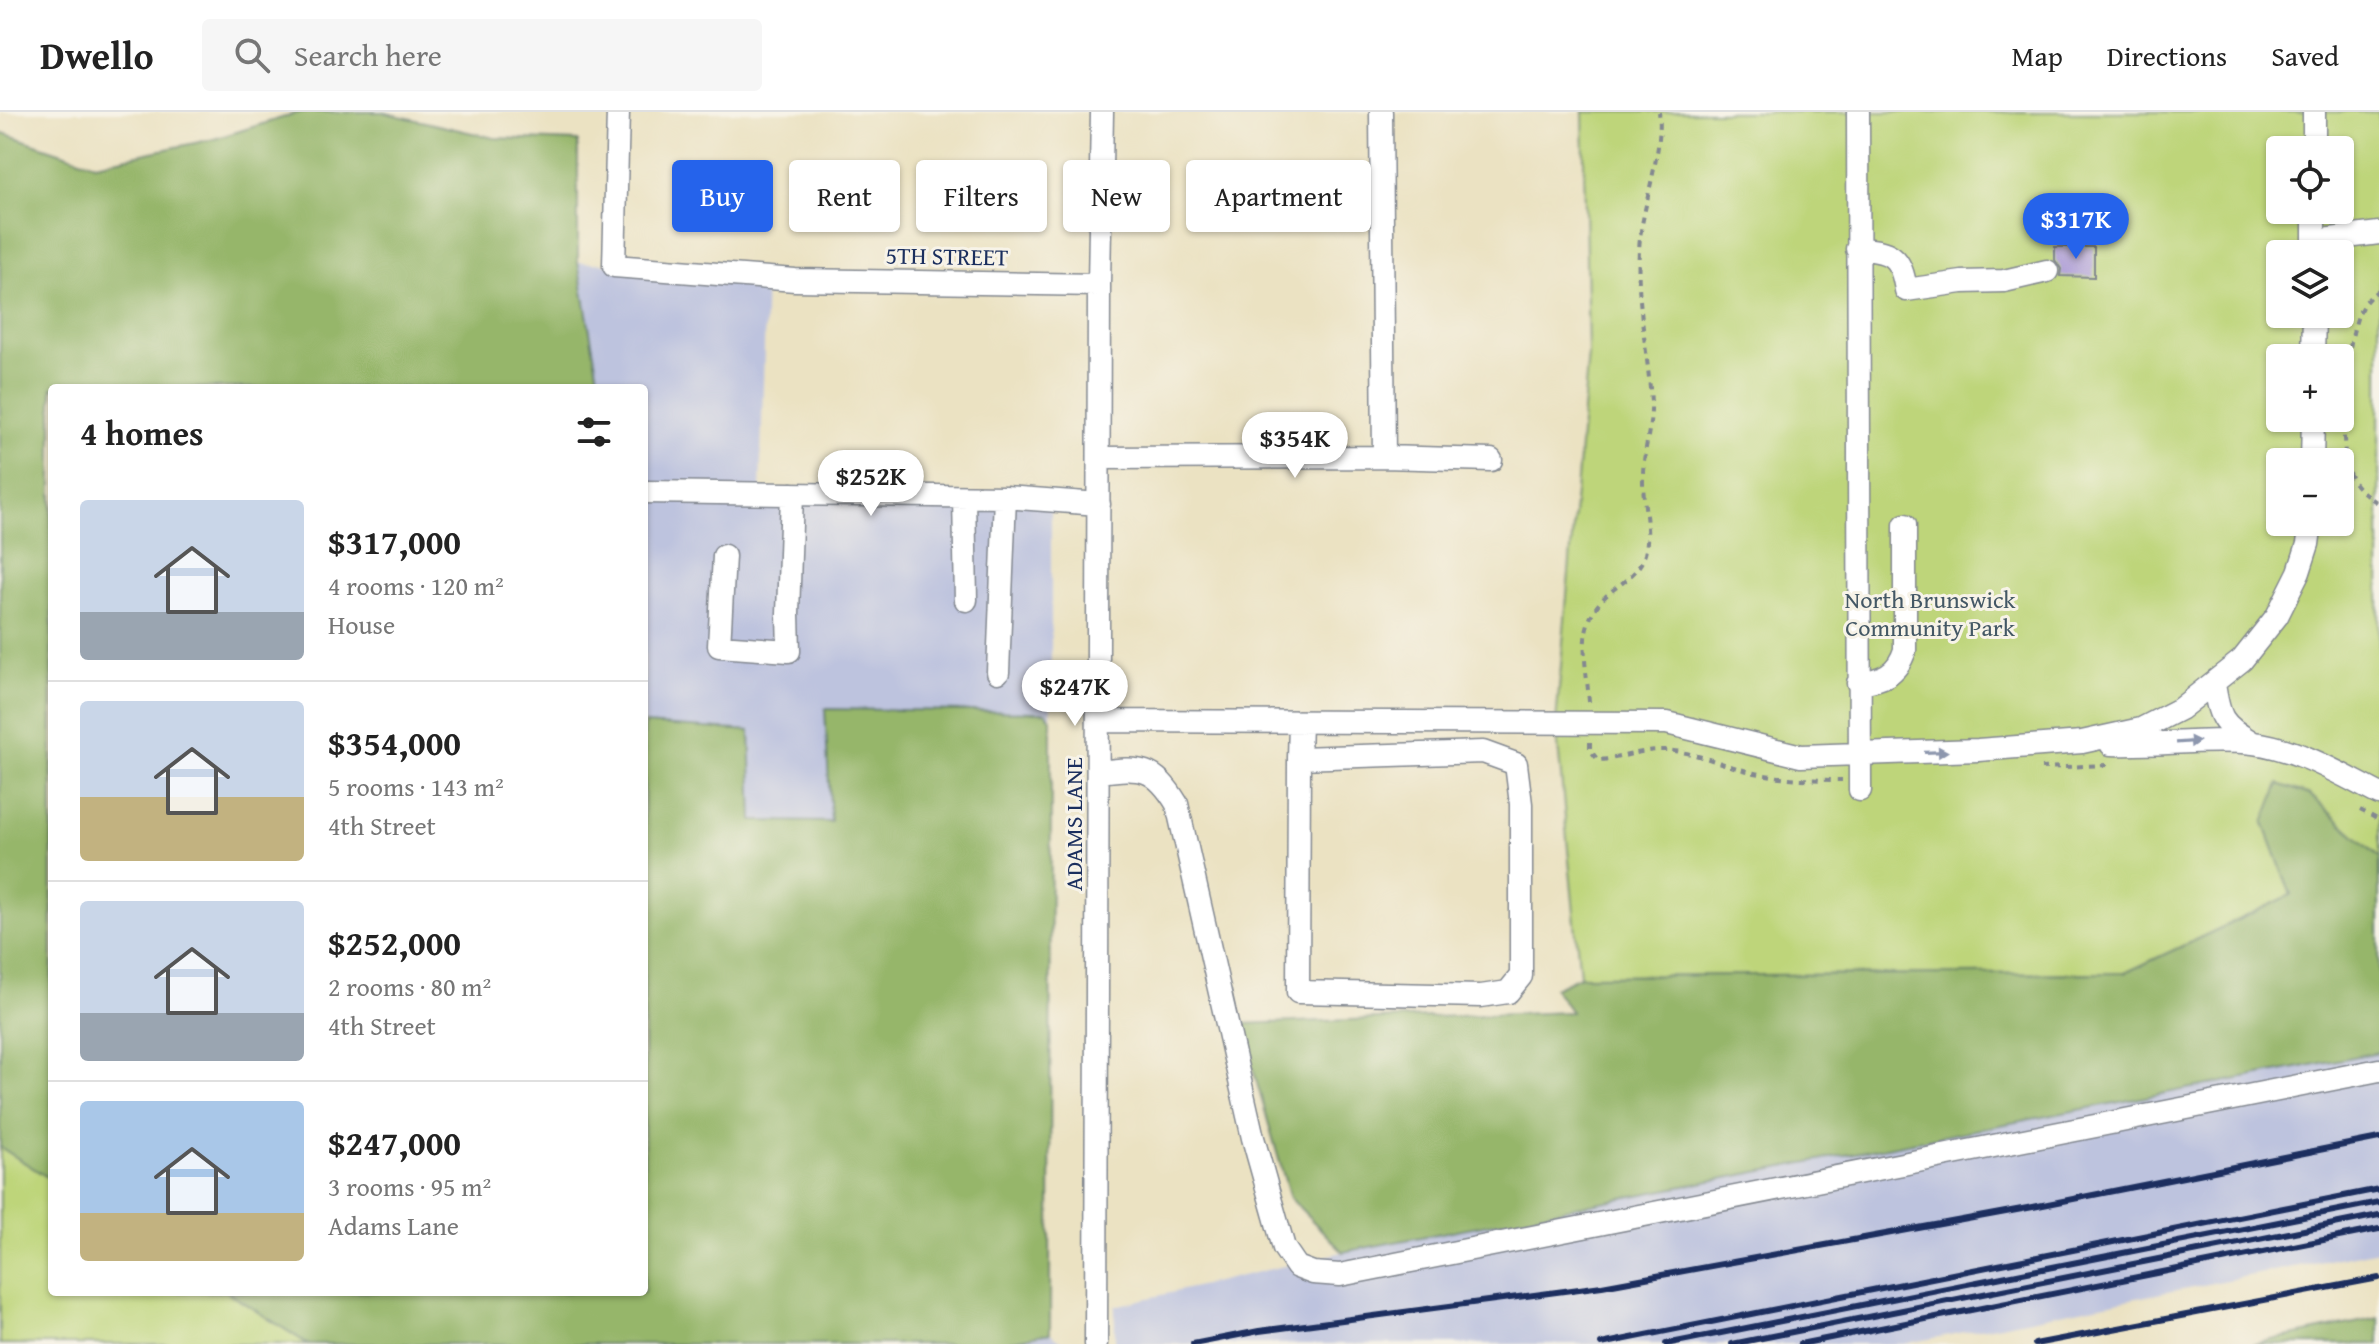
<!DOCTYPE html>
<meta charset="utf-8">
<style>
:root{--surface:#fff;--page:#f6f6f6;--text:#222;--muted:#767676;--line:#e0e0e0;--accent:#2563eb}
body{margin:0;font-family:"Gentium Book Plus",serif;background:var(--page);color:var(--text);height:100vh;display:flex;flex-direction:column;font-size:30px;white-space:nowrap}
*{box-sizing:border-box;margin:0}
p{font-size:26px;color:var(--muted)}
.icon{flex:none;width:44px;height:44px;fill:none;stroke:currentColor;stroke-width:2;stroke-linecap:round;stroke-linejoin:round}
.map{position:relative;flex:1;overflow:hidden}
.drawer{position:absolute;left:48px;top:272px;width:600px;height:912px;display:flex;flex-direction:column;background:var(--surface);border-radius:8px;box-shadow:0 2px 6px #0004}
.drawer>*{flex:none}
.hud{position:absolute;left:672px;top:48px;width:760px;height:72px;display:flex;gap:16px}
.buttons{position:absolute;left:2266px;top:24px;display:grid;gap:16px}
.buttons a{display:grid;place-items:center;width:88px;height:88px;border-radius:8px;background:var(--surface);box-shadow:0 2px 6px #0004;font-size:40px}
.price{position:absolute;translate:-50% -68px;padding:0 18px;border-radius:28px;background:#fff;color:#222;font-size:26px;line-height:52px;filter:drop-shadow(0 2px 4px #0008)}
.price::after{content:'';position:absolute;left:50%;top:48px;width:24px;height:18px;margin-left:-12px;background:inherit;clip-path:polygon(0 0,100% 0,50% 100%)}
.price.current{background:var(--accent);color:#fff}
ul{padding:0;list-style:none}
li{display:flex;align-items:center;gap:24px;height:200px;padding:0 32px}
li+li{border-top:2px solid var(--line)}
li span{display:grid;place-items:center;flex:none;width:224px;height:160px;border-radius:8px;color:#555}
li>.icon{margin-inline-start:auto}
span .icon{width:96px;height:96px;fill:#fffc;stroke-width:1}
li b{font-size:34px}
h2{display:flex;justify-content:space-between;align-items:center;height:96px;padding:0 32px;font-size:34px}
.tag{padding:0 28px;border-radius:8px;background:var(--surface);box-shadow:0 2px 6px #0004;font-size:28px;line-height:72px}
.tag.current{background:var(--accent);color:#fff}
header{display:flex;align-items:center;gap:48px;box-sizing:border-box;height:112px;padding:0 40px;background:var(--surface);border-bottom:2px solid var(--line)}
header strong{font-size:38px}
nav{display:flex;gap:44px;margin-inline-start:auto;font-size:28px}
.search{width:560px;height:72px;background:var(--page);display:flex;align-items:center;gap:20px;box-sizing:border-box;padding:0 28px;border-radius:8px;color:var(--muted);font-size:30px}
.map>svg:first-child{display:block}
</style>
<header>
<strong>Dwello</strong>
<div class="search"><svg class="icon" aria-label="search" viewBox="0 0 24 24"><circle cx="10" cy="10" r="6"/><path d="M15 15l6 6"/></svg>Search here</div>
<nav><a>Map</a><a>Directions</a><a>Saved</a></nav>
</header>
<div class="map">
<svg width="2379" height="1232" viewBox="0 0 2379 1232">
<rect width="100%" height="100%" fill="#f7f3e8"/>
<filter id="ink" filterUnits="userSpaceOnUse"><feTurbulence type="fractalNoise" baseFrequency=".0125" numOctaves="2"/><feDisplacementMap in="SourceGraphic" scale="16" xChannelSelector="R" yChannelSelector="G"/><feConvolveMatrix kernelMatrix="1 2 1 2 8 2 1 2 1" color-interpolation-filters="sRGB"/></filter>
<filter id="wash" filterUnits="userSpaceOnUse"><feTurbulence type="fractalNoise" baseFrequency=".006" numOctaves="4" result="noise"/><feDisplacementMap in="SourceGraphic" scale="32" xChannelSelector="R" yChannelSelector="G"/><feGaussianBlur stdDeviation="1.8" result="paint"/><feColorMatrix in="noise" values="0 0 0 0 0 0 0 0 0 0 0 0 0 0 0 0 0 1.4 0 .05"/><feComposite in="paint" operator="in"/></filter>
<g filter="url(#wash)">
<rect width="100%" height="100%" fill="#ebe2c2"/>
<path fill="#bdc3de" d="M578 150 766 163 760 381 1051 385V607L1046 600 825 598 832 710 753 709 750 619 644 612V276H581L599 271Z
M2379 940V1138L1904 1232H1115V1194L1343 1140Z
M1050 1221 1066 1232H994Z"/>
<path fill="#bed57a" stroke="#6c826c" stroke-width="2" fill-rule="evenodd" d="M1583 0H2379V745L2310 683 2264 711 2291 783 2125 861 1580 864 1556 611 1588 241ZM2280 38H2340V98H2280ZM2280 142H2340V202H2280ZM2280 246H2340V306H2280ZM2280 350H2340V410H2280Z
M0 1035 52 1068V1180H227L308 1232H0Z"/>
<path fill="#96b66a" stroke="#587264" stroke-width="2" d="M301 0H382L494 26 578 29V150L599 271 581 276H52V1068L0 1035V20L95 52 214 27Z
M825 597 1046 600 1051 607 1050 1221 994 1232H308L227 1180H644V612L750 619 753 709 831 710Z
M2279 672 2310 683 2379 745V940L1343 1140 1290 1086 1240 912 1571 900 1554 876 1580 864 2125 861 2291 783 2264 711Z
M2379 1206V1232H2252Z"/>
<g id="blocks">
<path fill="#ac9bd7" d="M2055 135H2094V165L2060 164 2061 157 2055 148Z"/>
</g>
</g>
<g filter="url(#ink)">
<use href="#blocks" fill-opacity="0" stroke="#838890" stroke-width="2"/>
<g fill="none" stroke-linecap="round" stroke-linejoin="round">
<g stroke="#838890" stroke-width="25">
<path id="minor" d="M618 0 614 154 795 168 1099 173
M1381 0 1384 345
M1858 0 1860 678
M2314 0V38
M2314 98V141
M2314 129 2379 121
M1857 137C1891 138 1901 144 1906 178L1962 170 2004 169 2047 159
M2313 246 2314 202
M1099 346 1384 345 1491 348
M2312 350 2313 306
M644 380 1005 385 1099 392
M964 385 966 488
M724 444 719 534 789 539 788 502 792 382
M998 560 1005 385
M1858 571C1882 568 1897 563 1905 538V413
M2214 572C2219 605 2221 612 2250 629
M1098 609 1667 611 1801 644 1978 638 2082 630 2141 617 2180 597 2242 548 2277 504 2299 460 2308 432 2311 410
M2111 632C2158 634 2206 626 2253 631 2297 636 2340 662 2379 682
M1299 646 1483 640 1516 652 1521 692V864L1508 880 1481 884 1298 880 1299 646 1300 610
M1099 660C1141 655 1154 654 1177 692L1253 1026 1284 1136 1297 1155 1313 1161 1340 1163 2379 958
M1096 1232 1099 173 1102 0"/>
</g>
<path stroke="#838890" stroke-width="4" stroke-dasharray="6 6" stroke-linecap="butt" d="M2379 178C2372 183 2366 188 2362 195 2345 225 2338 329 2349 361 2354 375 2367 383 2379 392
M1589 590C1586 545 1573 509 1613 478 1626 468 1640 459 1645 442 1651 419 1643 392 1643 369 1642 342 1652 318 1651 291 1648 235 1634 183 1640 126 1644 90 1664 34 1659 0
M1590 630V638L1598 648C1621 647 1641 637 1665 638 1696 640 1725 654 1755 661 1784 667 1813 668 1842 668
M2041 656 2108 653
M2360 698 2379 708"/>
<use href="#minor" stroke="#fff" stroke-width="22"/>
<path stroke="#1b2f5e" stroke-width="6" d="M1193 1232 1259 1219 1602 1174 2033 1095 2379 1026
M1601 1232 2379 1077
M1666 1232 2379 1090
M1732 1232 2379 1103
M1800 1232 2379 1117
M2035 1232 2379 1166"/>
</g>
<defs><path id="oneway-solid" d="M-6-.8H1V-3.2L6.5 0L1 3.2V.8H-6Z" transform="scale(2)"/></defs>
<g fill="#8d97ae">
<use href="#oneway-solid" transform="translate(2188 630) rotate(-4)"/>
<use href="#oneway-solid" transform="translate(1936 640) rotate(-2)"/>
</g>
</g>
<g text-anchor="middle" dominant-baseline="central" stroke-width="6" stroke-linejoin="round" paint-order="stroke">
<g font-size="24" fill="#1b2f5e" stroke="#f7f3e8">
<text transform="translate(947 144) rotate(1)">5TH STREET</text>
<text transform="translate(1073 712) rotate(-90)">ADAMS LANE</text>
</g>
<g font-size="24" fill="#445865" stroke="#f7f3e8">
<text x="1930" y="487">North Brunswick<tspan x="1930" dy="28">Community Park</tspan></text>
</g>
</g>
</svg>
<div class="buttons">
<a><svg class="icon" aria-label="locate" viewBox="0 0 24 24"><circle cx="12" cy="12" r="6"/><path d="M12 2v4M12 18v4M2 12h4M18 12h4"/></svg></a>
<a><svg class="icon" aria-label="layers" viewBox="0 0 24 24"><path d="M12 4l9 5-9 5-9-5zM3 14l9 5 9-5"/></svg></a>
<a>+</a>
<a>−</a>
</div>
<b class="price current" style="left:2076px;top:149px">$317K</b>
<b class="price" style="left:1295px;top:368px">$354K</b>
<b class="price" style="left:871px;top:406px">$252K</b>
<b class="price" style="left:1075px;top:616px">$247K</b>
<div class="hud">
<a class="tag current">Buy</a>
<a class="tag">Rent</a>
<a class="tag">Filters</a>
<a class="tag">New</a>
<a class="tag">Apartment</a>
</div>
<section class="drawer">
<h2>4 homes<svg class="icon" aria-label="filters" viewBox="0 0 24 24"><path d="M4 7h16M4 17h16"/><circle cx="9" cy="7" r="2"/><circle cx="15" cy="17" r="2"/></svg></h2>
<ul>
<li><span style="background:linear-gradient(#c9d6e8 70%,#9aa5b1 0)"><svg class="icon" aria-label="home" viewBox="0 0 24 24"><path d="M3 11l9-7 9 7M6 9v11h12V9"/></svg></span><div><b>$317,000</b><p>4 rooms · 120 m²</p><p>House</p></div></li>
<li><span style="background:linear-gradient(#c9d6e8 60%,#c2b280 0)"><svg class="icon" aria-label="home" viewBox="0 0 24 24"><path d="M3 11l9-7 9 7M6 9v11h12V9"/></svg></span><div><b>$354,000</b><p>5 rooms · 143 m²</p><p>4th Street</p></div></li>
<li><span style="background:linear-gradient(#c9d6e8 70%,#9aa5b1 0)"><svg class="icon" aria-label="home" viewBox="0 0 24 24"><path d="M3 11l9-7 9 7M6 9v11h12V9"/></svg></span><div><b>$252,000</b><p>2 rooms · 80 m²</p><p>4th Street</p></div></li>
<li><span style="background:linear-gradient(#a9c7e8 70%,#c2b280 0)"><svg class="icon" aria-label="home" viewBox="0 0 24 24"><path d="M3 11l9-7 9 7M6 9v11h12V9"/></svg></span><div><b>$247,000</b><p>3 rooms · 95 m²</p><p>Adams Lane</p></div></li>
</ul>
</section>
</div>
